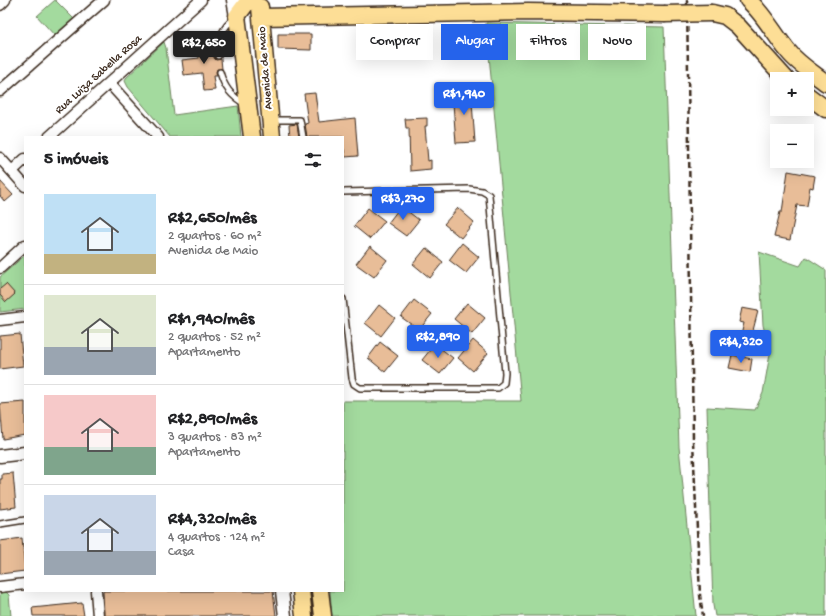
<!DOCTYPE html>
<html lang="pt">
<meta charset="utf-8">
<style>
:root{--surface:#fff;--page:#f2f2f2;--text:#202124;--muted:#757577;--line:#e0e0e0;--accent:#2563eb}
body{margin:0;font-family:"Gochi Hand",sans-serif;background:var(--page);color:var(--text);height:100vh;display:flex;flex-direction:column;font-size:15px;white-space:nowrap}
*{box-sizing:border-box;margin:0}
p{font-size:13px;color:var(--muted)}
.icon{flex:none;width:22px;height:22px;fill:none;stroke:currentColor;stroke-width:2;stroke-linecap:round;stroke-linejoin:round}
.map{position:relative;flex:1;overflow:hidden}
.panel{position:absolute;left:24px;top:136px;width:320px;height:456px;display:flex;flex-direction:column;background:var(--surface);border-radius:0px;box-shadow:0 4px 16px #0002}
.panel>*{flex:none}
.banner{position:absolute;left:356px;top:24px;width:380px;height:36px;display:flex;gap:8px}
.fabs{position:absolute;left:770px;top:72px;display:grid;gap:8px}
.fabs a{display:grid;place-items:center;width:44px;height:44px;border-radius:0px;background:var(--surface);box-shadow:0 4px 16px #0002;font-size:20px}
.price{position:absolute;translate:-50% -34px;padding:0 9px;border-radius:4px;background:var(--accent);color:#fff;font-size:13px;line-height:26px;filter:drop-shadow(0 1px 2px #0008)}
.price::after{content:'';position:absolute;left:50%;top:24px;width:12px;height:9px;margin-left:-6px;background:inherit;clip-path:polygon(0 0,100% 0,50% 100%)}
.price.current{background:#222;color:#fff}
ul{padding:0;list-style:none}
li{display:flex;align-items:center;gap:12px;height:100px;padding:0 20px}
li+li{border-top:1px solid var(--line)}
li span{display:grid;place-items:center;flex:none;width:112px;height:80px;border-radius:0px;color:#555}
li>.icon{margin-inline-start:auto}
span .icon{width:48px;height:48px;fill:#fffc;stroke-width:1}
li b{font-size:17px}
h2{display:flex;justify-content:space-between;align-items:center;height:48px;padding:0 20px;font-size:17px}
.chip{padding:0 14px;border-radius:0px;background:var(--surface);box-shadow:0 4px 16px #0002;font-size:14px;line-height:36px}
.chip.current{background:var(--accent);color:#fff}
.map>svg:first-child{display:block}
</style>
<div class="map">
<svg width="826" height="616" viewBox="0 0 826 616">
<rect width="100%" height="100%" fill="#fff"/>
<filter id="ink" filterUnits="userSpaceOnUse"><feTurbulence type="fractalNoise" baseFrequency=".025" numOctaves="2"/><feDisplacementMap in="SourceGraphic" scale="8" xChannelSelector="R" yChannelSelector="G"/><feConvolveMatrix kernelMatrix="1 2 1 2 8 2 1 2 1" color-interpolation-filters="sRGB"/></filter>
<g filter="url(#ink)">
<path fill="#a3da9e" stroke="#6f825e" d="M55 0 74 19 55 36 37 16Z
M486 23 664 27 679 447 696 616H332L330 591H343V401H521Z
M164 42 166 48 174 115 238 106 241 137H170L128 87 125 81 126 78Z
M759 252 800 266 806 257 826 270V616H715L713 605 711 544 707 407 755 410 763 393 770 354 763 325Z
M25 255V309L0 312V277Z
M0 592H6L9 595 11 616H0Z"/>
<path fill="#e8bd98" stroke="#3b2a1e" d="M278 34H311V50L278 49Z
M209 39 210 53 214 52V58L216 60 221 59 222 69H217L216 72 217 76H213L215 90 204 91 202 73 184 75 182 60 199 58 197 40Z
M471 89 475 142 456 143 452 90Z
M315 93 319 122 355 118 358 156 345 157 344 149H343V137H307L305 124 308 123 304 94Z
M427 118V126H425L428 161 431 160V169L410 171 409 128H406L405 119Z
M297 124 299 137H290L289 125Z
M788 171 815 176 813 188 810 187 807 206 797 205 790 240 774 237 780 212H782Z
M0 181 13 195 5 202 0 196Z
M401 206 419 220 406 236 388 223Z
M368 208 385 221 370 239 354 226Z
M458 208 474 222 461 238 444 224Z
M462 243 479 257 466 273 449 260Z
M370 246 387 260 374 277 356 264Z
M426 248 443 262 430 278 413 264Z
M6 284 15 294 6 302 0 295V289Z
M414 300 432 314 419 330 401 317Z
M467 303 485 318 472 334 454 319Z
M379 305 395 318 381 336 365 323Z
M742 308 758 311 750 342 740 339 744 323 739 322Z
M20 334 23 366 0 369V336Z
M473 340 488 353 473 371 458 358Z
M380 342 398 356 385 372 368 358Z
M435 344 453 358 440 374 422 360Z
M732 355 752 359 750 372 729 368Z
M25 402V435L3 439 0 404Z
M13 473 16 507 0 509V479H2V474Z
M22 538 25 571 0 574V541Z
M103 591H273L276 616H104Z
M82 603 84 616H33L32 608Z"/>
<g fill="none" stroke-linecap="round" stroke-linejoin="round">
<g stroke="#3b2a1e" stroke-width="8">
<path id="service" d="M218 56C218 40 221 28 235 18
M220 72C224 87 231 96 245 104
M273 120H300L303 137
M343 192 469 189 482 191 489 195 505 373 504 383 498 388H360L354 384 352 378 343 299
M0 524 25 520"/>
</g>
<g stroke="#3b2a1e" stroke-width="13">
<path id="minor" d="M0 5 5 0
M109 83 158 137
M0 91 104 0
M49 137 201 0
M0 158 25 186
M12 171 25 159
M0 268 25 245
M0 320 25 317
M0 587 25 584
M96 591 98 616"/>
</g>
<g stroke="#3b2a1e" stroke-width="15">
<path id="tertiary" d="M0 456 25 453
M282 591 285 616"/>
</g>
<g stroke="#3b2a1e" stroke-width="17">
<path id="secondary" d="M234 0 237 16"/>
</g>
<g stroke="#3b2a1e" stroke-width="19">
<path id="primary" d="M748 0C764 14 774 34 788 51 798 64 813 73 826 83
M260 7 272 137
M712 13 725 16 738 26 786 79
M261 17 528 12 664 14
M807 95 826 109
M252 137 237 16 246 4 253 0
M301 591 304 616
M320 591 323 616"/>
</g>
<use href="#service" stroke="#fff" stroke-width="5"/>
<use href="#minor" stroke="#fff" stroke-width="10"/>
<use href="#tertiary" stroke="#fff" stroke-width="12"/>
<use href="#secondary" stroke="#fff" stroke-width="14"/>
<use href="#primary" stroke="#fdde96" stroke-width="16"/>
<path stroke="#3b2a1e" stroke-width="2.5" stroke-dasharray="6 3" stroke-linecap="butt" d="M687 0 693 441 700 595 703 616"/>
<g stroke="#3b2a1e" stroke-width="19" stroke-linecap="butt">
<path id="primary-bridge" d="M664 14 712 13"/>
</g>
<use href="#primary-bridge" stroke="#fdde96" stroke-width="16"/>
</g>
</g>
<g text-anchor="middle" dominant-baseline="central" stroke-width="4" stroke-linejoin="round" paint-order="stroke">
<g font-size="12" fill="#3b2a1e" stroke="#fff">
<text transform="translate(266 68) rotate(-95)">Avenida de Maio</text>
<text transform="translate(99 75) rotate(-42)">Rua Luiza Sabella Rosa</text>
</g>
</g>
</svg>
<div class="fabs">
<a>+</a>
<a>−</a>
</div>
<b class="price current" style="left:204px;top:65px">R$2,650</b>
<b class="price" style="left:464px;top:116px">R$1,940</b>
<b class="price" style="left:403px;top:221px">R$3,270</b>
<b class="price" style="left:438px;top:359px">R$2,890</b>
<b class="price" style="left:741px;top:364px">R$4,320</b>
<div class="banner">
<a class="chip">Comprar</a>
<a class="chip current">Alugar</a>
<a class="chip">Filtros</a>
<a class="chip">Novo</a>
</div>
<section class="panel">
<h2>5 imóveis<svg class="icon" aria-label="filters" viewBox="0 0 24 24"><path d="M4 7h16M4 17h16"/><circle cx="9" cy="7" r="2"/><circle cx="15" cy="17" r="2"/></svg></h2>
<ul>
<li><span style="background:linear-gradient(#bfe0f5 75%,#c2b280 0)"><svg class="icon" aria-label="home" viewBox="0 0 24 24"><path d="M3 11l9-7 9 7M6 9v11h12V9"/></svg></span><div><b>R$2,650/mês</b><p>2 quartos · 60 m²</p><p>Avenida de Maio</p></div></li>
<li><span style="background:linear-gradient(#dfe7d0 65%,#9aa5b1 0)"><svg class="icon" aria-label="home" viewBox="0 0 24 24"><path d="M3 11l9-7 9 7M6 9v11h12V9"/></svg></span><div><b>R$1,940/mês</b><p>2 quartos · 52 m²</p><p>Apartamento</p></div></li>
<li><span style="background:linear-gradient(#f6c9c9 65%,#7fa58c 0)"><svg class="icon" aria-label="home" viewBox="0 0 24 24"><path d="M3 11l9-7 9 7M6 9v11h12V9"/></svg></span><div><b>R$2,890/mês</b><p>3 quartos · 83 m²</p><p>Apartamento</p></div></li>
<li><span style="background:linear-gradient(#c9d6e8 70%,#9aa5b1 0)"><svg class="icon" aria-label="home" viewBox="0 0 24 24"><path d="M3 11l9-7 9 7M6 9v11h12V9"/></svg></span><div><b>R$4,320/mês</b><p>4 quartos · 124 m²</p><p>Casa</p></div></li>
</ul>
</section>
</div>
